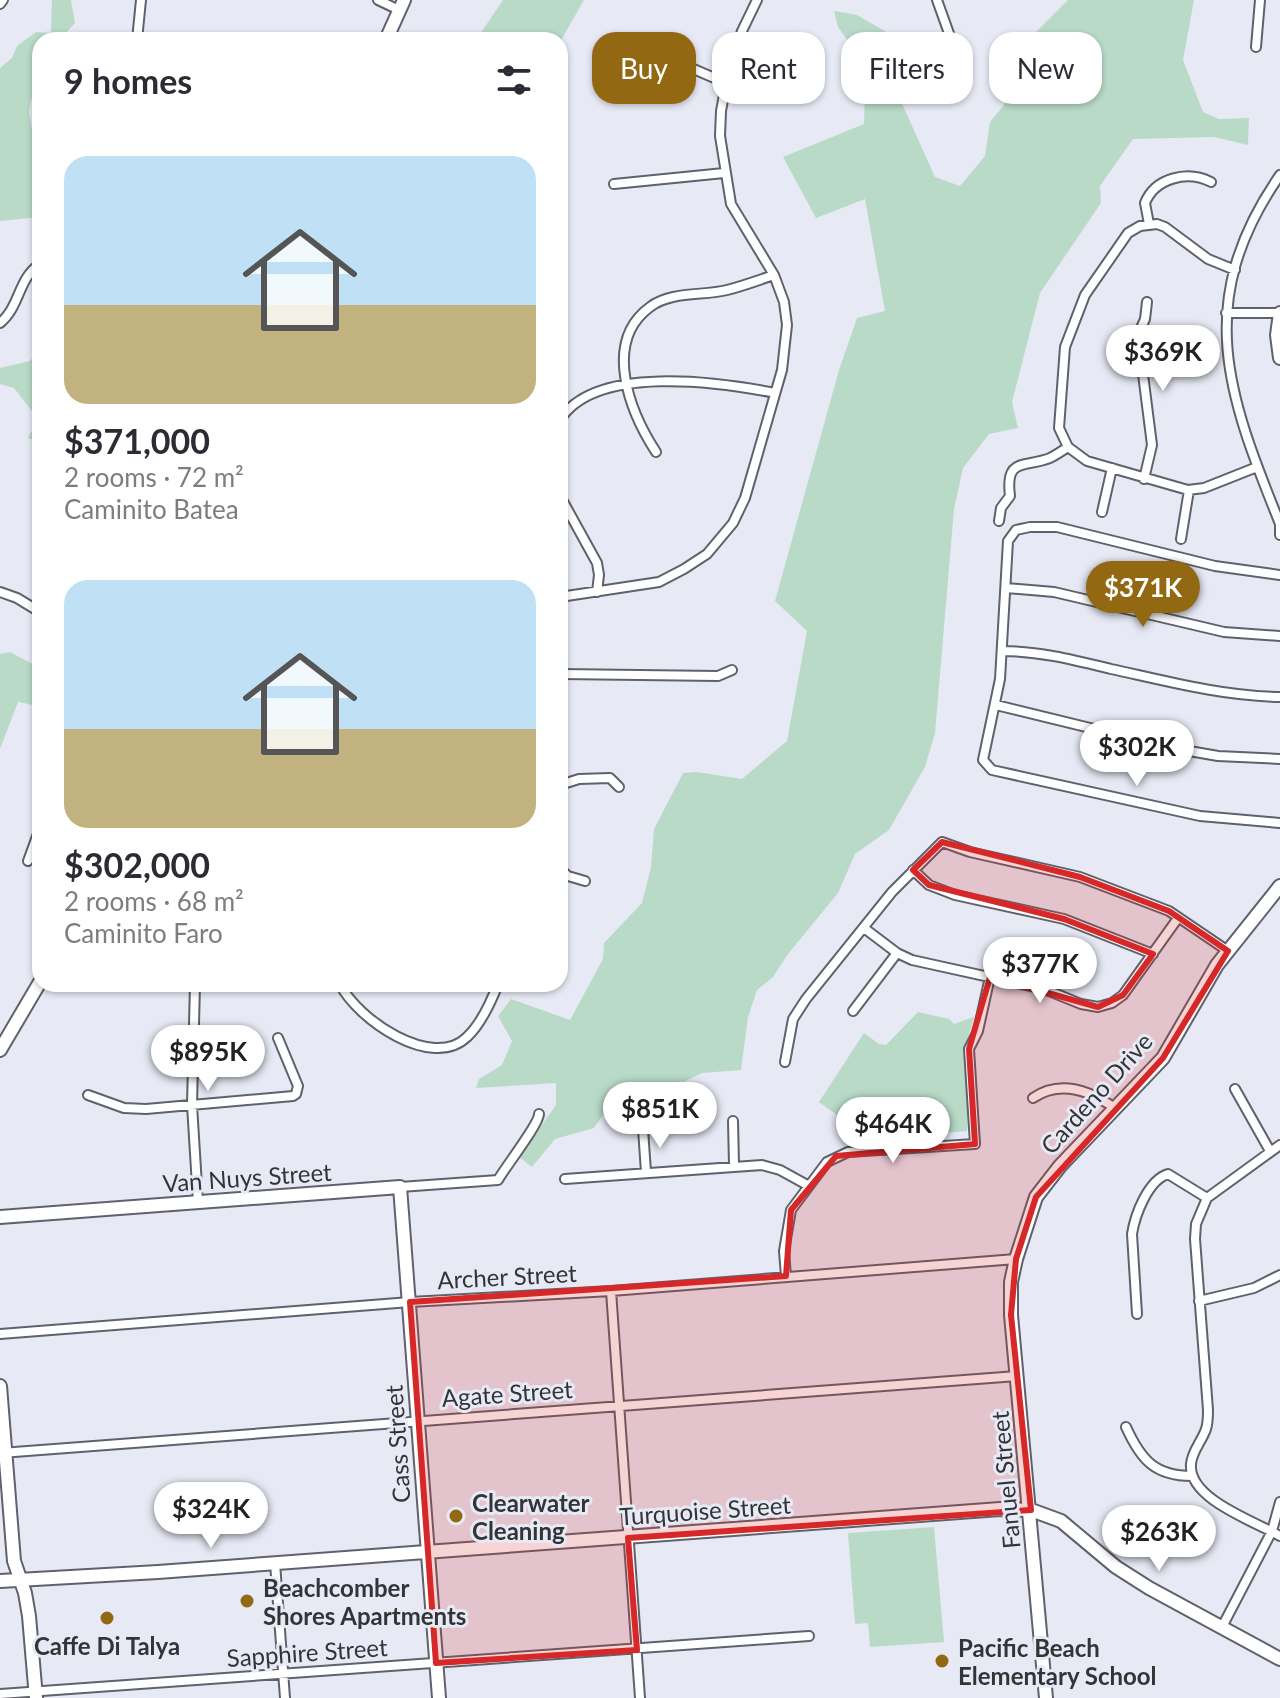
<!DOCTYPE html>
<meta charset="utf-8">
<style>
:root{--surface:#fff;--page:#f2f2f3;--text:#2b2b33;--muted:#7c7c81;--accent:#936813}
body{margin:0;font-family:Lato,sans-serif;background:var(--page);color:var(--text);height:100vh;display:flex;flex-direction:column;font-size:30px;white-space:nowrap}
*{box-sizing:border-box;margin:0}
p{font-size:26px;color:var(--muted)}
.icon{flex:none;width:44px;height:44px;fill:none;stroke:currentColor;stroke-width:2;stroke-linecap:round;stroke-linejoin:round}
.map{position:relative;flex:1;overflow:hidden}
.drawer{position:absolute;left:32px;top:32px;width:536px;height:960px;display:flex;flex-direction:column;background:var(--surface);border-radius:24px;box-shadow:0 2px 6px #0004}
.drawer>*{flex:none}
.guide{position:absolute;left:592px;top:32px;width:568px;height:72px;display:flex;gap:16px}
.price{position:absolute;translate:-50% -68px;padding:0 18px;border-radius:28px;background:#fff;color:#222;font-size:26px;line-height:52px;filter:drop-shadow(0 2px 4px #0008)}
.price::after{content:'';position:absolute;left:50%;top:48px;width:24px;height:18px;margin-left:-12px;background:inherit;clip-path:polygon(0 0,100% 0,50% 100%)}
.price.selected{background:var(--accent);color:#fff}
ul{padding:0;list-style:none}
li{display:grid;align-content:center;gap:16px;height:424px;padding:0 32px}
li span{display:grid;place-items:center;height:248px;border-radius:24px;color:#555}
li>.icon{margin-inline-start:auto}
span .icon{width:144px;height:144px;fill:#fffc;stroke-width:1}
li b{font-size:34px}
h2{display:flex;justify-content:space-between;align-items:center;height:96px;padding:0 32px;font-size:34px}
.chip{padding:0 28px;border-radius:24px;background:var(--surface);box-shadow:0 2px 6px #0004;font-size:28px;line-height:72px}
.chip.selected{background:var(--accent);color:#fff}
.map>svg:first-child{display:block}
</style>
<div class="map">
<svg width="1280" height="1698" viewBox="0 0 1280 1698">
<rect width="100%" height="100%" fill="#e7eaf5"/>
<path fill="#b9dac7" d="M52 0H71L75 23 64 35 66 40H40V88L31 100 29 113 33 135 40 140V217L0 221V68L12 58 17 46 36 32 51 33Z
M503 0H584L560 42 476 40Z
M1068 0H1194L1183 60 1203 112 1219 119 1249 118 1248 145 1214 137 1133 139 1100 186 1101 203 1040 293 1012 402 1018 428 989 434 963 468 954 509 935 733 925 767 889 830 855 854 838 893 788 954 773 977 757 990 748 1017 741 1070 702 1073 679 1084 623 1086 594 1128 555 1139 532 1167 519 1157 556 1105V1083L476 1088 479 1079 502 1065 512 1041 498 1016 511 999 570 1020 603 959 604 943 642 903 651 867 654 829 683 773 697 772 742 779 787 741 807 631 775 601 839 370 857 318 885 311 865 199 816 218 783 157 864 124 866 66 838 27 834 11 857 15 888 33 900 99 935 177 960 186 985 156 990 122 1035 67 1028 40Z
M40 348V442L28 438 38 419 14 388 0 384V368L30 361Z
M10 652 40 668V704L38 706 18 702 0 749V654Z
M918 1012 949 1019 954 1024 974 1017 964 1052 969 1086 967 1131 844 1142V1120L819 1102 864 1033 879 1044 886 1045Z
M934 1527 944 1642 870 1647 868 1623 855 1624 848 1533Z"/>
<g fill="none" stroke-linecap="round" stroke-linejoin="round">
<g stroke="#5f616b" stroke-width="12">
<path id="street" d="M378 0 399 10
M937 0 960 64
M0 4 3 0
M137 40 141 0
M1256 47 1260 0
M661 55 726 83
M1280 175C1192 302 1228 395 1280 524V535
M614 184 724 173
M1149 224 1145 203C1155 178 1187 170 1211 182
M1235 270 1208 259 1165 227 1157 224 1140 226 1128 233 1085 295 1065 347 1059 428 1068 447 1087 461 1188 490 1204 488 1257 467
M1226 313H1280
M0 323C20 307 18 278 40 264
M560 420C595 364 719 382 775 393
M656 452C630 412 602 342 650 307 671 291 703 296 727 290 743 286 759 280 774 275
M1144 479 1152 445 1138 335 1145 319 1147 302
M560 496 597 563 599 575 597 592
M1102 512 1112 468
M999 521 1001 508 1010 496C1005 457 1024 468 1050 458 1056 455 1062 451 1068 447
M1181 539 1189 490
M1280 575 1215 566 1057 527H1030L1016 530 1008 541 1000 679 983 760 992 770 1200 816 1280 823
M1006 588 1054 592 1224 632 1280 636
M0 592 17 598 40 612
M560 597 659 582 684 569 707 554 733 523 745 498 782 370 787 325 784 302 774 275 731 204 720 136 721 111 729 68 742 31 757 0
M1002 651C1039 651 1074 660 1111 669 1166 681 1222 696 1280 697
M560 674 718 676 732 670
M996 705 1172 748 1218 756 1280 759
M560 785 579 779 610 778 619 787
M28 861 40 828
M560 869 568 876 585 881
M913 870 929 885 955 895 1064 919 1153 954
M864 928 897 953 912 960 1044 989 1081 1004 1098 1007 1112 1003 1123 995 1178 918
M195 984 192 1105 198 1202
M340 984C357 1019 432 1071 467 1037 481 1024 491 1002 498 984
M853 1011 897 953
M785 1062 793 1019 806 999 892 892 942 842 970 852 1080 877 1169 911 1228 951
M1235 1089 1270 1151
M88 1095 124 1108 146 1109 293 1096 296 1094 298 1086 278 1038
M1033 1098C1061 1079 1091 1091 1116 1109
M733 1121 734 1165
M643 1129 646 1172
M1280 1145 1207 1198 1196 1224 1195 1239 1208 1410C1208 1416 1208 1423 1206 1429 1202 1441 1192 1451 1191 1464 1188 1499 1254 1521 1280 1536
M565 1179 762 1165 780 1170 809 1186
M400 1187 498 1180C506 1166 539 1124 539 1114
M786 1276 784 1251 791 1210 827 1162 848 1152 975 1144 969 1049 978 1031 990 977
M611 1291 640 1698
M1199 1301 1254 1288 1280 1275
M1137 1314 1132 1234C1135 1215 1148 1180 1168 1174L1207 1198
M0 1334 410 1302 611 1291 1016 1259
M1126 1427C1141 1460 1155 1476 1192 1476
M1 1453 1017 1376
M275 1563 285 1698
M1222 1627 1272 1531 1280 1502
M0 1694 809 1636"/>
</g>
<g stroke="#5f616b" stroke-width="16">
<path id="secondary" d="M386 40 404 0
M1280 313 1277 335 1280 358
M0 1050 40 982
M0 1217 400 1187 439 1698
M0 1386 14 1561 25 1593 29 1616 36 1698
M0 1581 158 1572 1000 1509 1031 1510 1061 1521 1116 1567 1149 1588 1280 1659
M1046 1698 1011 1315V1282L1016 1259 1036 1197 1060 1166 1163 1058 1217 965 1280 886"/>
</g>
<use href="#street" stroke="#fff" stroke-width="8"/>
<use href="#secondary" stroke="#fff" stroke-width="12"/>
</g>
<path fill="#d62828" fill-opacity="0.2" stroke="#d62828" stroke-width="6" stroke-linejoin="round" d="M942 842 1080 877 1169 911 1228 951 1163 1058 1036 1197 1016 1259 1011 1315 1031 1510 628 1538 637 1650 436 1663 410 1302 786 1276 791 1210 836 1156 975 1144 969 1049 990 977 1098 1007 1123 995 1153 954 1064 919 929 885 913 870Z"/>
<g fill="#936813" stroke="#e7eaf5" stroke-width="3">
<circle cx="456" cy="1516" r="8"/>
<circle cx="247" cy="1601" r="8"/>
<circle cx="107" cy="1618" r="8"/>
<circle cx="942" cy="1661" r="8"/>
</g>
<g text-anchor="middle" dominant-baseline="central" stroke-width="6" stroke-linejoin="round" paint-order="stroke">
<g font-size="24" fill="#333438" stroke="#e7eaf5">
<text transform="translate(1096 1093) rotate(-48)">Cardeno Drive</text>
<text transform="translate(247 1177) rotate(-4)">Van Nuys Street</text>
<text transform="translate(507 1276) rotate(-3)">Archer Street</text>
<text transform="translate(507 1393) rotate(-4)">Agate Street</text>
<text transform="translate(397 1444) rotate(-94)">Cass Street</text>
<text transform="translate(1005 1480) rotate(-95)">Fanuel Street</text>
<text transform="translate(705 1510) rotate(-4)">Turquoise Street</text>
<text transform="translate(307 1652) rotate(-4)">Sapphire Street</text>
</g>
<g font-size="24" font-weight="bold" fill="#333438" stroke="#e7eaf5" text-anchor="start">
<text x="472" y="1502">Clearwater<tspan x="472" dy="28">Cleaning</tspan></text>
<text x="263" y="1587">Beachcomber<tspan x="263" dy="28">Shores Apartments</tspan></text>
<text x="107" y="1645" text-anchor="middle">Caffe Di Talya</text>
<text x="958" y="1647">Pacific Beach<tspan x="958" dy="28">Elementary School</tspan></text>
</g>
</g>
</svg>
<b class="price" style="left:1163px;top:393px">$369K</b>
<b class="price selected" style="left:1143px;top:629px">$371K</b>
<b class="price" style="left:1137px;top:788px">$302K</b>
<b class="price" style="left:1040px;top:1005px">$377K</b>
<b class="price" style="left:208px;top:1093px">$895K</b>
<b class="price" style="left:660px;top:1150px">$851K</b>
<b class="price" style="left:893px;top:1165px">$464K</b>
<b class="price" style="left:211px;top:1550px">$324K</b>
<b class="price" style="left:1159px;top:1573px">$263K</b>
<div class="guide">
<a class="chip selected">Buy</a>
<a class="chip">Rent</a>
<a class="chip">Filters</a>
<a class="chip">New</a>
</div>
<section class="drawer">
<h2>9 homes<svg class="icon" aria-label="filters" viewBox="0 0 24 24"><path d="M4 7h16M4 17h16"/><circle cx="9" cy="7" r="2"/><circle cx="15" cy="17" r="2"/></svg></h2>
<ul>
<li><span style="background:linear-gradient(#bfe0f5 60%,#c2b280 0)"><svg class="icon" aria-label="home" viewBox="0 0 24 24"><path d="M3 11l9-7 9 7M6 9v11h12V9"/></svg></span><div><b>$371,000</b><p>2 rooms · 72 m²</p><p>Caminito Batea</p></div></li>
<li><span style="background:linear-gradient(#bfe0f5 60%,#c2b280 0)"><svg class="icon" aria-label="home" viewBox="0 0 24 24"><path d="M3 11l9-7 9 7M6 9v11h12V9"/></svg></span><div><b>$302,000</b><p>2 rooms · 68 m²</p><p>Caminito Faro</p></div></li>
</ul>
</section>
</div>
